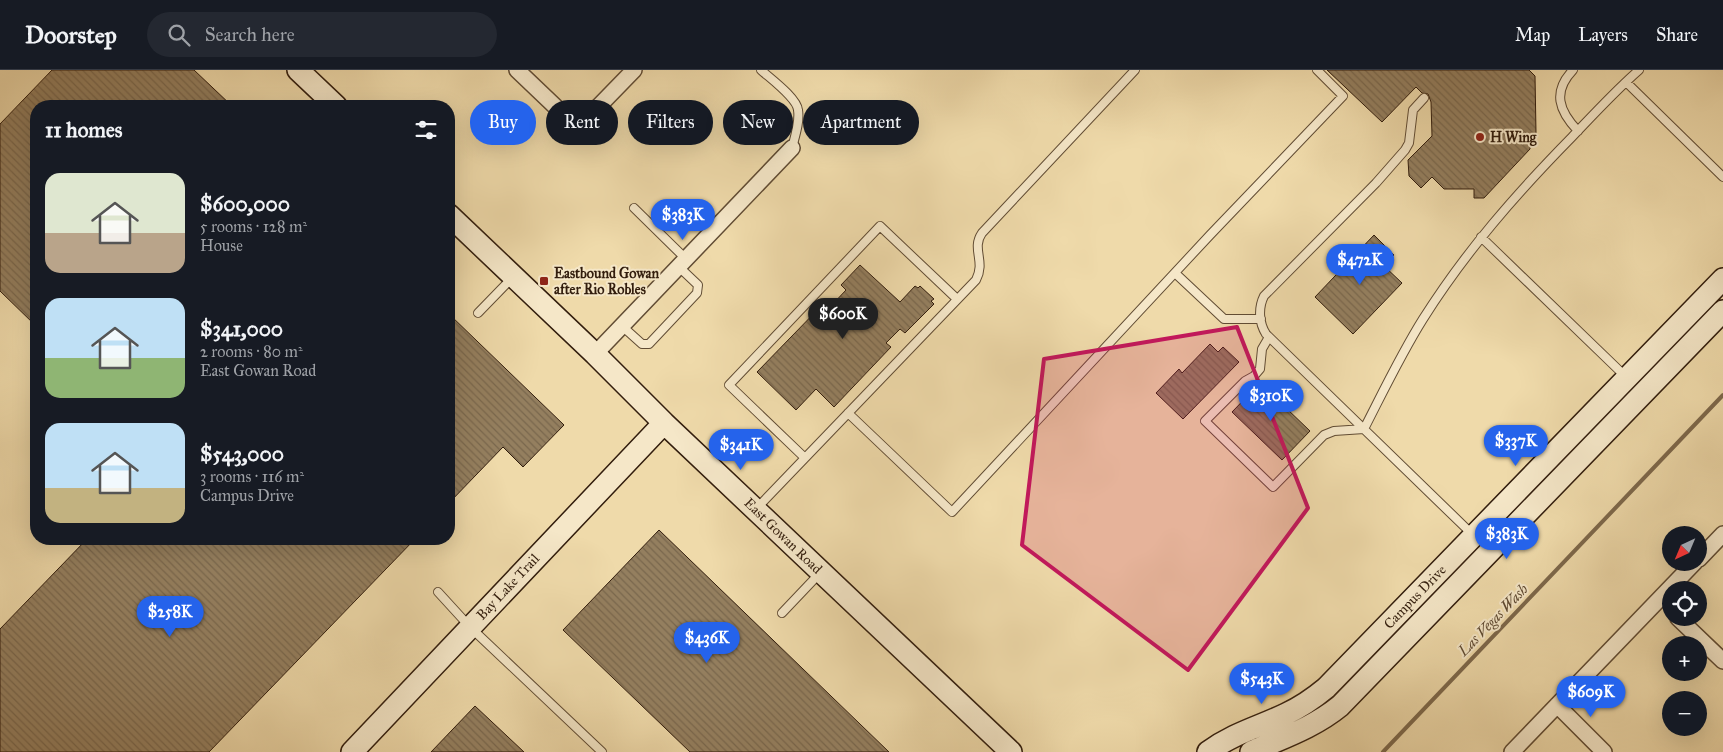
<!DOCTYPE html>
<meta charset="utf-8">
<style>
:root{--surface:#171b24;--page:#242831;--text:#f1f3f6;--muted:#9ea1a6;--line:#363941;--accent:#2563eb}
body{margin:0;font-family:"IM FELL Great Primer",serif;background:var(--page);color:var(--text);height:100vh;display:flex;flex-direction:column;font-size:19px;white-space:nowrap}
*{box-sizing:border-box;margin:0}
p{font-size:16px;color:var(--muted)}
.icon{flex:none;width:28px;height:28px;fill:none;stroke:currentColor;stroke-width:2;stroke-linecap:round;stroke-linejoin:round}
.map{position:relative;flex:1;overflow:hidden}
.side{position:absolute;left:30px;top:30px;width:425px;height:445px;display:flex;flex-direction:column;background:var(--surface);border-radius:20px;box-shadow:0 5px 20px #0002}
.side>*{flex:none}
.hud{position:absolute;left:470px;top:30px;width:475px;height:45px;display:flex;gap:10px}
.needle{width:32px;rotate:224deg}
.controls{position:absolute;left:1662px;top:456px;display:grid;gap:10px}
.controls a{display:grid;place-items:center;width:45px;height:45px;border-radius:50%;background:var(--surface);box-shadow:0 5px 20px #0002;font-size:25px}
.price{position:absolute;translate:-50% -42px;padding:0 11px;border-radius:18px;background:var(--accent);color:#fff;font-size:16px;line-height:32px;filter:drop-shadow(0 1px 2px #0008)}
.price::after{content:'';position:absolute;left:50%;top:30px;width:15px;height:11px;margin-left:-8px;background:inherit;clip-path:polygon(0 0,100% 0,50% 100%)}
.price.on{background:#222;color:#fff}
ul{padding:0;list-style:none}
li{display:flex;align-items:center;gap:15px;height:125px;padding:0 15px}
li span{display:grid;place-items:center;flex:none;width:140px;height:100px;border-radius:15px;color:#555}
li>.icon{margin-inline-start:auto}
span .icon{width:60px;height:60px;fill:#fffc;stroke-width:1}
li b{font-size:21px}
h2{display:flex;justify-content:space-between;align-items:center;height:60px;padding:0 15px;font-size:21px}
.chip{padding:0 18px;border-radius:22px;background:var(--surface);box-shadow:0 5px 20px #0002;font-size:18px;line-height:45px}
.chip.on{background:var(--accent);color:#fff}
header{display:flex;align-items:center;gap:30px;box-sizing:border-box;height:70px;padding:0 25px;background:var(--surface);border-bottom:1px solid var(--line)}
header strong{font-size:24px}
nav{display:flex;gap:28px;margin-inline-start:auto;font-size:18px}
.search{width:350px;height:45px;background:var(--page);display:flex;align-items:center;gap:12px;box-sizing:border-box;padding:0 18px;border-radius:28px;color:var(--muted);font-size:19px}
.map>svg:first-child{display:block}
</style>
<header>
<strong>Doorstep</strong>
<div class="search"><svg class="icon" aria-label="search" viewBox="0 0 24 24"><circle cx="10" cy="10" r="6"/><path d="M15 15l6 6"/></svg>Search here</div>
<nav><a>Map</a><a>Layers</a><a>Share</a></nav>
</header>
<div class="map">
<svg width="1723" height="682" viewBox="0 0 1723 682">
<defs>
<pattern id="building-back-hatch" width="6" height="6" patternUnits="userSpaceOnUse" patternTransform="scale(1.25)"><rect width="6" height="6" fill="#947f5f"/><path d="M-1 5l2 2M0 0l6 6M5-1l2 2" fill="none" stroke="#79674d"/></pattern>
</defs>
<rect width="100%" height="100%" fill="#efdaaa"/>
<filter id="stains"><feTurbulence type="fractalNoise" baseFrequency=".004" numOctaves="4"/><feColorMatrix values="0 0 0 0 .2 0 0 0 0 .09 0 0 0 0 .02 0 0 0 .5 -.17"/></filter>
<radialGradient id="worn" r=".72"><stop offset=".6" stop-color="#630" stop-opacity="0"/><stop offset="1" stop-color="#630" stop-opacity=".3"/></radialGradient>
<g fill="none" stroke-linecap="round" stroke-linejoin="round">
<path stroke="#7d684b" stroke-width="4" d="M1383 682 1723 325"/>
</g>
<path fill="url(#building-back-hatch)" stroke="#321d0d" d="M52 0H194L232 36H36V256L0 221V54Z
M1327 0H1529L1535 6 1536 63 1530 69V79L1484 128H1474V119H1444L1432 107 1421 118 1409 106 1408 90 1432 66 1431 32 1428 24 1422 23 1416 17 1382 52Z
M1374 165 1394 185 1383 195 1402 213 1353 264 1315 227Z
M860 195 900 232 915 216 918 218 920 216 934 229 931 231 934 234 905 263 900 259 886 273 891 277 834 337 816 319 796 340 757 302 826 231 831 236 846 220 841 215Z
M449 244 564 355 523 397 503 377 449 433Z
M1210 274 1218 282 1223 277 1239 292 1183 349 1156 323 1179 299 1182 303Z
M1260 313 1310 361 1282 390 1232 342Z
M659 460 889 682H690L563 560Z
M87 469H415L209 682H0V559Z
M475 636 524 682H431Z"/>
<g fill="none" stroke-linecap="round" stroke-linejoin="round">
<g stroke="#614c34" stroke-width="10">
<path id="lane" d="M761 0C771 9 797 28 798 40 800 52 795 66 792 78
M1573 0C1552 22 1559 41 1578 61
M1626 12 1723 107
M1424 28 1413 40 1409 73 1405 80 1376 113 1264 226C1258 238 1259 253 1266 264L1473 465
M634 138 686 189
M1481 167 1626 307
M1175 203 1224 249H1261
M478 243 512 208
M622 256 642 274H649L697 223 698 215 679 197
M1269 267 1262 279 1260 299 1254 306 1245 311 1205 351 1273 417 1324 365 1334 361 1364 359C1383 322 1401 284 1423 249 1466 181 1516 124 1572 67 1594 44 1615 21 1639 0
M848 343 952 442 1210 165 1343 26 1317 0
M805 388 729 315 880 156 957 229
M756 439 976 210C986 191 971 179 982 163L1135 0
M438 522 470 557 602 682
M782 543 820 503"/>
</g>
<g stroke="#614c34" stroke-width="18">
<path id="street" d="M517 0 561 42 572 46 585 44 598 37 634 0
M595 284 792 78
M1699 489 1723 464
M1678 548 1723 591
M1557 635 1604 682
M1512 682 1695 492"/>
</g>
<g stroke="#321d0d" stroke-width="24">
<path id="secondary" d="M298 0 336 36
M449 145 595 284 664 353 1011 682
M352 682 664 353
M1208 682C1234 663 1259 657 1286 644 1301 637 1314 628 1326 618L1723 209
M1251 682C1282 668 1313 658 1340 636L1723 241"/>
</g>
<use href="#lane" stroke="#f5e7c8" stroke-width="8"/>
<use href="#street" stroke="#f5e7c8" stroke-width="15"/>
<use href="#secondary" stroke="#f5e7c8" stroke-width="21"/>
</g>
<path fill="#c2185b" fill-opacity="0.2" stroke="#c2185b" stroke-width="4" stroke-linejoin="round" d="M1237 257 1308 438 1188 600 1022 475 1044 289Z"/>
<g fill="#8f2418" stroke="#f5e7c8" stroke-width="2">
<circle cx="1480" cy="67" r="5"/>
<rect x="539" y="206" width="10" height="10" rx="2.5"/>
</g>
<g text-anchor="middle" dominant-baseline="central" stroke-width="4" stroke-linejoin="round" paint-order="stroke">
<g font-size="14" font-weight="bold" fill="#321d0d" stroke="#f5e7c8" text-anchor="start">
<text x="1490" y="67">H Wing</text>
<text x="554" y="203">Eastbound Gowan<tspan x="554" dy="16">after Rio Robles</tspan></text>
</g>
<g font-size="14" fill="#321d0d" stroke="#f5e7c8">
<text transform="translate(783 466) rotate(44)">East Gowan Road</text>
<text transform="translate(508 517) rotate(-47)">Bay Lake Trail</text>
<text transform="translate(1415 527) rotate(-46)">Campus Drive</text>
</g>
<g font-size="15" font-style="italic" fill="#5e4931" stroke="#f5e7c8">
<text transform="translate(1493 550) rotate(-46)">Las Vegas Wash</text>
</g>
</g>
<rect width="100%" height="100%" filter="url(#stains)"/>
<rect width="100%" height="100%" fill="url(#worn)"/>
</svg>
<div class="controls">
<a><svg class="needle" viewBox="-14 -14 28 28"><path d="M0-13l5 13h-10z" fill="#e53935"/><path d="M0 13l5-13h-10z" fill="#9ea1a6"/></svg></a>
<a><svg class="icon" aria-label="locate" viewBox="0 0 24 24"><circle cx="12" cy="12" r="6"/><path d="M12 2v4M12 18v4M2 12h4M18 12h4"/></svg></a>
<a>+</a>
<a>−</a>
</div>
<b class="price" style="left:683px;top:171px">$383K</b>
<b class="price" style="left:1360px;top:216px">$472K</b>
<b class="price on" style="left:843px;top:270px">$600K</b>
<b class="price" style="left:1271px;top:352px">$310K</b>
<b class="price" style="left:1516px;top:397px">$337K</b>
<b class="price" style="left:741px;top:401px">$341K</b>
<b class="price" style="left:1507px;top:490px">$383K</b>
<b class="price" style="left:170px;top:568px">$258K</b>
<b class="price" style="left:707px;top:594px">$436K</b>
<b class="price" style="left:1262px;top:635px">$543K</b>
<b class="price" style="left:1591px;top:648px">$609K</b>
<div class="hud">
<a class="chip on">Buy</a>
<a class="chip">Rent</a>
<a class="chip">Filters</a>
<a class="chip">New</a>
<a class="chip">Apartment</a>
</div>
<section class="side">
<h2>11 homes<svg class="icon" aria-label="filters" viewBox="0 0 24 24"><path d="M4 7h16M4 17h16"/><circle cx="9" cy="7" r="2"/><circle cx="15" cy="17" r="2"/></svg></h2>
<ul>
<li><span style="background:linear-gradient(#dfe7d0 60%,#b9a48a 0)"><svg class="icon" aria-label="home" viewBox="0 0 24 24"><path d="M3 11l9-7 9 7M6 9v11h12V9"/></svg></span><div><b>$600,000</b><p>5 rooms · 128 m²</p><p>House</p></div></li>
<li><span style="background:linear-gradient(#bfe0f5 60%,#8fb573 0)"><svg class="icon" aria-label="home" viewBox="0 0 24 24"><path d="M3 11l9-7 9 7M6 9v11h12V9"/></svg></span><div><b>$341,000</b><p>2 rooms · 80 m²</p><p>East Gowan Road</p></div></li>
<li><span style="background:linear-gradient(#bfe0f5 65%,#c2b280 0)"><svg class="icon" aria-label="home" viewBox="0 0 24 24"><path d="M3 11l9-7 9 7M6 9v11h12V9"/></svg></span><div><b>$543,000</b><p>3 rooms · 116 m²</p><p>Campus Drive</p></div></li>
</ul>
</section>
</div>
